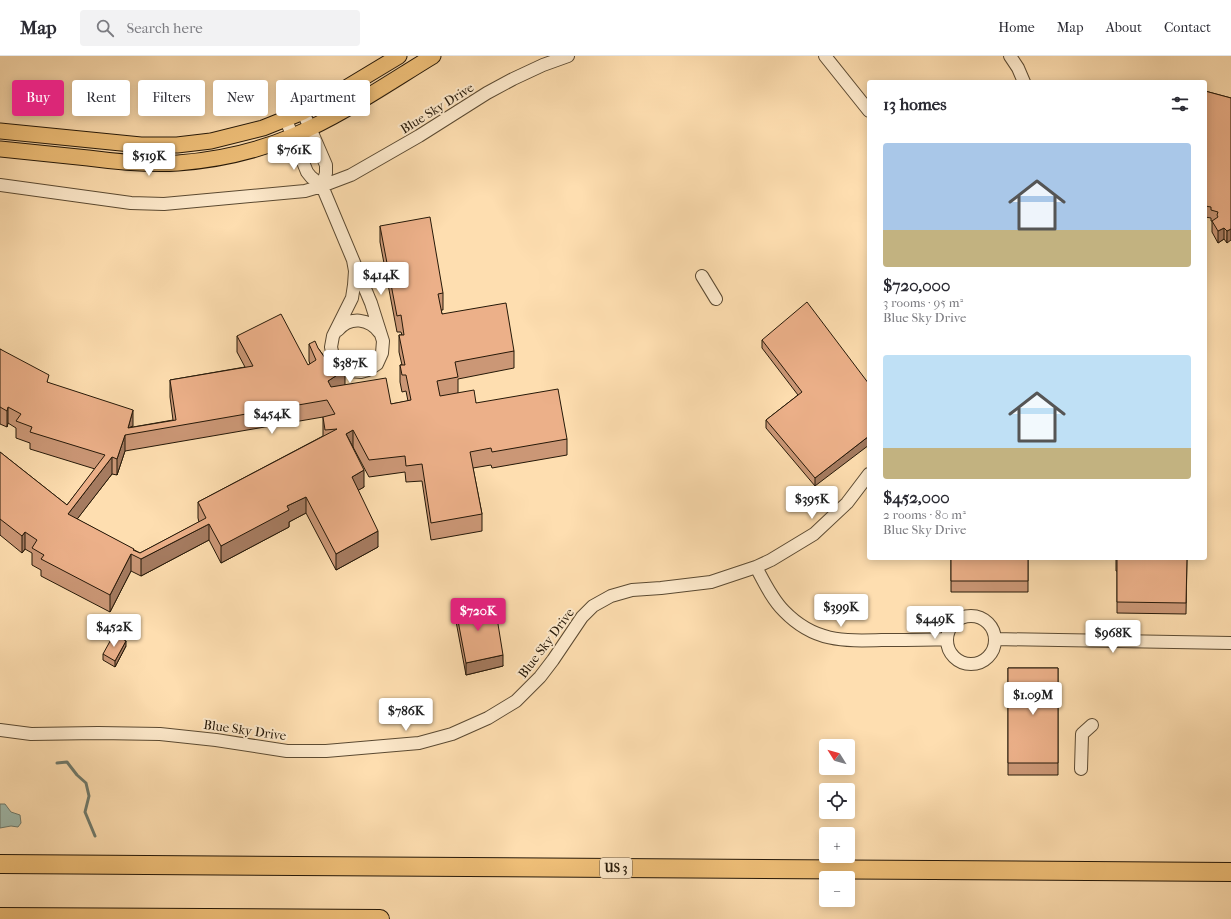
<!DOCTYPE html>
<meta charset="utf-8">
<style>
:root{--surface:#fff;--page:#f2f2f3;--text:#2b2b33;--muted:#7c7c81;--line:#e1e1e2;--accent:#db2777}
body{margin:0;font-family:"IM FELL French Canon",serif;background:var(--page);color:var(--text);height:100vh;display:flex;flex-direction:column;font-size:15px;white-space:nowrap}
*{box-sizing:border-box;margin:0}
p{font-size:13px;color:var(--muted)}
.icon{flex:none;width:22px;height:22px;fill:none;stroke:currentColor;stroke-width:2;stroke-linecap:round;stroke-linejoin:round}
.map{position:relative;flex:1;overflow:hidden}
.side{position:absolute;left:867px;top:24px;width:340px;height:480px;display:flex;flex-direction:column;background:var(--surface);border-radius:4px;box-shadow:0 2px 10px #0003}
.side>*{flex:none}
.banner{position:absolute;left:12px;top:24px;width:380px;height:36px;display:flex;gap:8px}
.needle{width:26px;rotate:307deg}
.tools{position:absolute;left:819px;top:683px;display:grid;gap:8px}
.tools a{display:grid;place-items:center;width:36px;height:36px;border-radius:4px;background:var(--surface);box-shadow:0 2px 10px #0003;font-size:20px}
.price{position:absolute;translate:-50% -34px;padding:0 9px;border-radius:4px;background:#fff;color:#222;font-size:13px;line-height:26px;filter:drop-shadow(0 1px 2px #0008)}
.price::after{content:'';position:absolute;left:50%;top:24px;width:12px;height:9px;margin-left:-6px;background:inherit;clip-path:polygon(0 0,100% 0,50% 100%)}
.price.active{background:var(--accent);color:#fff}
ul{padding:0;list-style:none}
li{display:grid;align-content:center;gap:8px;height:212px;padding:0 16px}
li span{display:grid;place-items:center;height:124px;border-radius:4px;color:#555}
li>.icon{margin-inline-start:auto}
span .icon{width:72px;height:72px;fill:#fffc;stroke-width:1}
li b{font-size:17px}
h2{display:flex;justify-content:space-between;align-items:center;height:48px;padding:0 16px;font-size:17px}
.chip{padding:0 14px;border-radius:4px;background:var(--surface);box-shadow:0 2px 10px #0003;font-size:14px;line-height:36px}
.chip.active{background:var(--accent);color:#fff}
header{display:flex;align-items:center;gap:24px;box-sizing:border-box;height:56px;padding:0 20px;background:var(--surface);border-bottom:1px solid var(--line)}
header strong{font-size:19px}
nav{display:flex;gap:22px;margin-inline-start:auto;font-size:14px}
.search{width:280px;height:36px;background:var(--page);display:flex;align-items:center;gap:10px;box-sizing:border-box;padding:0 14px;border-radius:4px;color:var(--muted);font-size:15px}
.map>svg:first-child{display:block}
</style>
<header>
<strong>Map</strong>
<div class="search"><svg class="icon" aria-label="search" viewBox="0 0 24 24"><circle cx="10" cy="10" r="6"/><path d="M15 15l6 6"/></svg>Search here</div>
<nav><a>Home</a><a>Map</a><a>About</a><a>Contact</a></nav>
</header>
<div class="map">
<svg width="1231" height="863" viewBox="0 0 1231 863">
<rect width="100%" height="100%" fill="#fedeb0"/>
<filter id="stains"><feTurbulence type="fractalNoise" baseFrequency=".005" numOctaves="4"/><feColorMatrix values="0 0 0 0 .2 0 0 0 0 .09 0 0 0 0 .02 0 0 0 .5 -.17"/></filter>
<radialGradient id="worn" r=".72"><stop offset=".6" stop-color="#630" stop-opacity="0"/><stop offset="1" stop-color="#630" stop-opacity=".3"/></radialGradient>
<path fill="#a0bcaf" stroke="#6f7a6c" d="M0 748H5L11 756 20 759 21 767 18 771 11 770 0 772Z"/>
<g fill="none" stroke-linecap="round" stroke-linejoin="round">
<path stroke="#6f7a6c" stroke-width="3" d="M57 707 67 706 77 719 86 727 89 740 85 756 95 780"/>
<g stroke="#5b4a32" stroke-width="14">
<path id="minor" d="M825 0 869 55
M1010 0 1018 12 1024 26
M303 56 326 109V117L322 130
M286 64 307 116 311 121 322 130 353 204 371 247 383 285 382 297 377 308 368 314 361 316 349 315 341 311 333 300 331 291 333 280 352 242 354 229 355 215 353 204
M0 129 131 147 164 148 305 135 322 130 351 119 419 80 487 37 513 23 543 9 568 0
M702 220 716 243
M338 274C350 260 369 262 380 277
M756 511C764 526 772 543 784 555 815 587 845 585 886 584 906 584 926 584 947 583
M947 584a24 24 0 1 1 48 0a24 24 0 1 1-48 0Z
M995 583 1231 587
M0 674 31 678 98 677 160 678 216 684 287 695H326L419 687 452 678 488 662 516 645 540 621 553 604 582 561 593 550 611 540 632 534 661 532 711 526 756 511 771 504 814 478 847 447 869 418
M1081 713 1082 678 1092 669"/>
</g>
<g stroke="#251808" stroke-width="17">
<path id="major" d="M0 75 141 89H177L211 85 263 72 303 56 336 38 399 0
M0 93C29 96 58 99 88 102 118 106 148 109 178 107 218 104 257 95 293 80 342 59 387 28 433 0"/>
</g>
<g stroke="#251808" stroke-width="20">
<path id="highway" d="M0 808 1231 816
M0 861 380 863"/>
</g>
<use href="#minor" stroke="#feeacc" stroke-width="12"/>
<use href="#major" stroke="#efbf78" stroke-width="15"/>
<use href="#highway" stroke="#efbf78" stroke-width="18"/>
</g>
<path fill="#cb9776" stroke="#251808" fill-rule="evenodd" d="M1205 35 1231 42 1227 187 1224 183 1218 187 1212 176V165H1211V162L1205 161Z
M380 170 443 237V254H441L442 258 514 295V312L458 323V337L476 347 567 383V399L492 412 491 409 473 412 482 458V475L431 484 422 425 406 426 405 416 369 421 353 391 364 431 358 434 378 491 336 514 306 457 289 466V471L221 507 209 484 141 520 131 515 110 556 41 520V514L32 509V497L25 493 22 497 0 479V396L67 449 95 413 30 393V387L16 382V372L8 367 7 371 0 368V293L49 327 133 371 173 364 170 341V324L245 311 237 296V280L308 309 310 308 309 305V288L318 292 345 329 391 348 408 345 406 335 402 336 400 326V309H402L399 296V279H402L401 276H397L380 186ZM323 361V380L198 446V462L199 466 140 497 77 463 112 418 117 419 125 395Z
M762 284 869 328 815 430 766 372V364L798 339 762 292Z
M951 502H1028V536H951Z
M1116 502H1187L1186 558 1117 557V515H1116Z
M455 549 490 563 503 610 466 619 455 560Z
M126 590 115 611 103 604V598Z
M1008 612H1058V719H1008Z"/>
<path fill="#a57b60" stroke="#251808" d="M1224 172V183L1218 187V175Z
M1231 173V184L1227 187V175Z
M345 314V331L328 342V325Z
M8 351V367L7 371V355Z
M133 354V370L128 372Z
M353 374V391L346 378Z
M125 379V395L117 419V403Z
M869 380V389L815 430V422Z
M112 401V418L68 475V458Z
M364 414V431L352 438V421Z
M306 441V457L289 466V471L221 507V490L287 450Z
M209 468V484L141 520V503Z
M378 475V491L336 514V498Z
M25 476V493L22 497V480Z
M131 498V515L110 556V539Z
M126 585V590L115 611V605Z
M503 599V610L466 619V607Z"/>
<path fill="#ecb089" stroke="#251808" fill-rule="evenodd" d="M1205 35 1231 42V173L1227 175 1224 172 1218 175 1212 165 1218 161 1217 159 1218 156 1211 154V151L1205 150Z
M430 161 443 237 438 238 442 258 506 247 514 295 455 306 458 321 437 325 440 340 474 334 476 347 558 333 567 383 492 396 491 392 470 396 482 458 431 467 422 408 406 410 405 400 369 404 353 374 346 378 364 414 352 421 378 475 336 498 306 441 287 450 289 454 221 490 209 468 141 503 131 498 110 539 41 503 44 499 32 492 37 484 25 476 22 480 0 463V396L67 449 105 399 30 376 32 371 16 365 21 358 8 351 7 355 0 351V293L49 319 47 326 133 354 128 372 176 364 170 324 253 310 237 280 281 258 308 309 316 304 309 288 315 285 318 292 325 302 336 310 345 314 328 325 331 331 386 322 391 348 411 344 406 319H402L400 309H405L399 279H404L401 259 397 260 380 170ZM327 344 335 358 323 361 325 374 337 373 198 446 206 462 140 497 133 494 134 493 68 458 112 401 117 403 125 379Z
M807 246 869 328V380L815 422 766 364 802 336 762 284Z
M951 502H1028V525H951Z
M1116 502H1187L1186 547 1117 546V503H1116Z
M486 544 490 563 497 562 503 599 466 607 455 549Z
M114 578 126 585 115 605 103 598Z
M1008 612H1058V707H1008Z"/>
<g text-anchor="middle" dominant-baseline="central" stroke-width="4" stroke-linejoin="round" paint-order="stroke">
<rect fill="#feeacc" stroke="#665743" stroke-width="1" x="600" y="802" width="32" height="20" rx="3"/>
<g font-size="12" font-weight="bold" fill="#251808">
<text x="616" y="812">US 3</text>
</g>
<g font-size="13" fill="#251808" stroke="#feeacc">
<text transform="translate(437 52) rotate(-32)">Blue Sky Drive</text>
<text transform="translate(546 587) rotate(-53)">Blue Sky Drive</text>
<text transform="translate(245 674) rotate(8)">Blue Sky Drive</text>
</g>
</g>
<rect width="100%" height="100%" filter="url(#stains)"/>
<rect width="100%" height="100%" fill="url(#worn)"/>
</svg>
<div class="tools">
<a><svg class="needle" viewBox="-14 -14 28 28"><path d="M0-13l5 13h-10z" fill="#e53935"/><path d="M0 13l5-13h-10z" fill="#7c7c81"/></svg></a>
<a><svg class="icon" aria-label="locate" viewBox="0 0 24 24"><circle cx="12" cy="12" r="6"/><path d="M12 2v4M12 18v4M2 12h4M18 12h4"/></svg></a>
<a>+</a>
<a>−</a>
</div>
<b class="price" style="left:294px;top:115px">$761K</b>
<b class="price" style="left:149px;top:121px">$519K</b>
<b class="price" style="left:381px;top:240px">$414K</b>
<b class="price" style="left:350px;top:328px">$387K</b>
<b class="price" style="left:272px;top:379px">$454K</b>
<b class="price" style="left:812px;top:464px">$395K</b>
<b class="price" style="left:841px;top:572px">$399K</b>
<b class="price active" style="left:478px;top:576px">$720K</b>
<b class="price" style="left:935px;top:584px">$449K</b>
<b class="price" style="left:114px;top:592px">$452K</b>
<b class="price" style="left:1113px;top:598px">$968K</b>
<b class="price" style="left:1033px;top:660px">$1.09M</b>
<b class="price" style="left:406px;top:676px">$786K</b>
<div class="banner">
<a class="chip active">Buy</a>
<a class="chip">Rent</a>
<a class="chip">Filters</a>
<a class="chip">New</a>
<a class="chip">Apartment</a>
</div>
<section class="side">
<h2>13 homes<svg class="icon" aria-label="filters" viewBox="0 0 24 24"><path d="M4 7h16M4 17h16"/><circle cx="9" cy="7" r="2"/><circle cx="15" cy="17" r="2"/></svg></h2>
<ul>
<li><span style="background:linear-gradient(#a9c7e8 70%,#c2b280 0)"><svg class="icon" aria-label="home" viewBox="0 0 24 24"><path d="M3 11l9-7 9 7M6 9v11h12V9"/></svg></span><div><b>$720,000</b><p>3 rooms · 95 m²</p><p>Blue Sky Drive</p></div></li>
<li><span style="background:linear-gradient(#bfe0f5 75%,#c2b280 0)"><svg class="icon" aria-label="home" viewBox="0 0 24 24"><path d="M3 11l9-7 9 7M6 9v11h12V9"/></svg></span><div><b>$452,000</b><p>2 rooms · 80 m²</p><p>Blue Sky Drive</p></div></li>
</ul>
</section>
</div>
